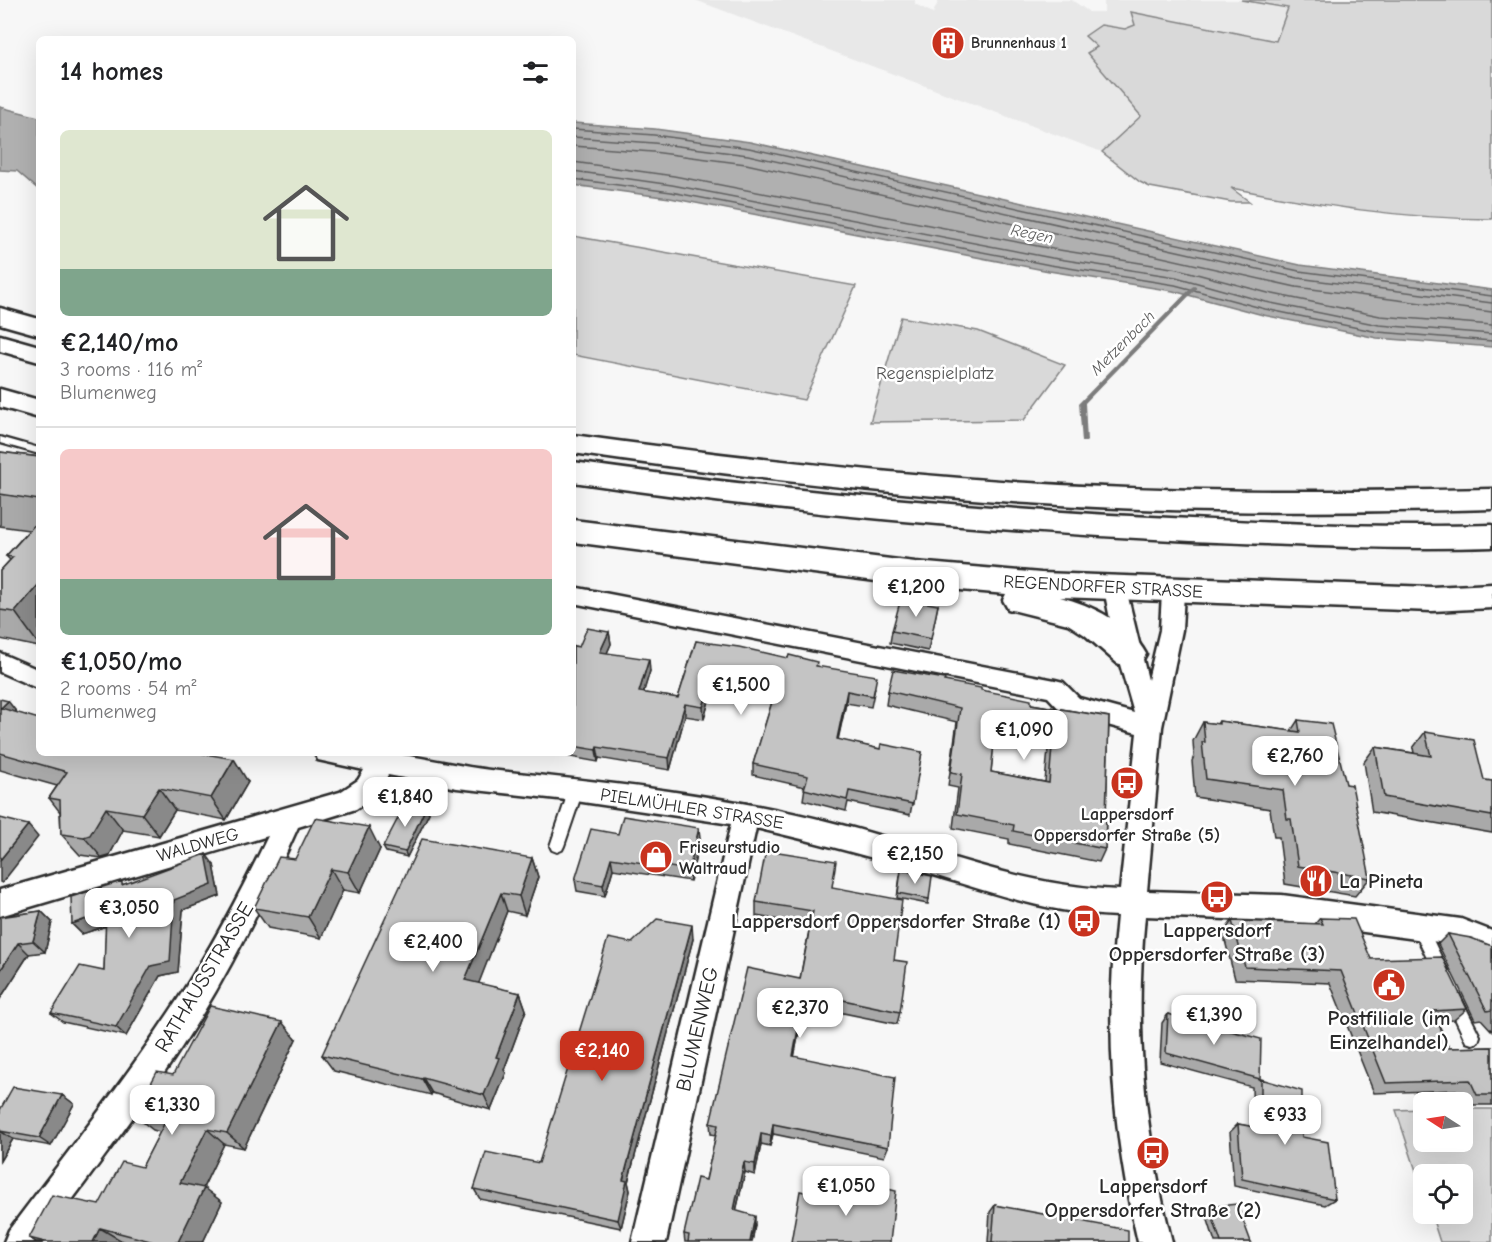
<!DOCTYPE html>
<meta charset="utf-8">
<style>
:root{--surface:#fff;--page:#f6f6f6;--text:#202124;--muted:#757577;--line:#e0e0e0;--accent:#c8321e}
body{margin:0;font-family:"Comic Neue",sans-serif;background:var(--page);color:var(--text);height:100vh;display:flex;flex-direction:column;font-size:22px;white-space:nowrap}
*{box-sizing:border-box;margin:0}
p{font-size:20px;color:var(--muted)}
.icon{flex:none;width:33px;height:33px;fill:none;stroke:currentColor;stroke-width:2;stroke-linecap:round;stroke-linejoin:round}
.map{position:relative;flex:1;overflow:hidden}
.details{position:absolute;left:36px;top:36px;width:540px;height:720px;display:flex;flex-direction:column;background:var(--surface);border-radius:9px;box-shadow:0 6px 24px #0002}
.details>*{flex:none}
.needle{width:39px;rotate:282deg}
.tools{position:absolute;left:1413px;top:1092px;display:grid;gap:12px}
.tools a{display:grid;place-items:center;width:60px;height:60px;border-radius:9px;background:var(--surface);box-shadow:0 6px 24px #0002;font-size:30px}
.price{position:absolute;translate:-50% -51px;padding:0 14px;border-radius:12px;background:#fff;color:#222;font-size:20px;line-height:39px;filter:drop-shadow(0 2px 3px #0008)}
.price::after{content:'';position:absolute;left:50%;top:36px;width:18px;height:14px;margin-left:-9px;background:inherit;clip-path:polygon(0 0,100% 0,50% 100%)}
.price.current{background:var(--accent);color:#fff}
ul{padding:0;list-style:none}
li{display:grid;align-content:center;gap:12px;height:318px;padding:0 24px}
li+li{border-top:2px solid var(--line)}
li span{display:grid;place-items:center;height:186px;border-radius:9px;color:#555}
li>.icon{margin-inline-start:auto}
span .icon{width:108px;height:108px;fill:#fffc;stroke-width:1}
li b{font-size:26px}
h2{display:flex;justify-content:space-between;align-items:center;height:72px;padding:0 24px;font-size:26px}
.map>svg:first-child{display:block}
</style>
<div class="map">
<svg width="1492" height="1242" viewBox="0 0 1492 1242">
<rect width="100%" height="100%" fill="#f7f7f7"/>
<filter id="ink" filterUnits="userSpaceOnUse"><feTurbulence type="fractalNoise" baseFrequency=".0167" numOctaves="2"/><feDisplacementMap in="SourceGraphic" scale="12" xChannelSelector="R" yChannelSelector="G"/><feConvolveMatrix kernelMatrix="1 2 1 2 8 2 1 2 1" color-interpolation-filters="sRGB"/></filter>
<g filter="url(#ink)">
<path fill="#e8e8e8" d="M695 0H915V4L933 13 939 0H1072L1089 12H1104V0H1241L1289 8 1276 41 1132 12 1135 25 1125 29 1101 25 1085 36 1097 48 1087 53 1141 116 1102 152Z"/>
<path fill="#d9d9d9" stroke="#828282" stroke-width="1.5" d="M1241 0H1492V219C1402 219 1319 205 1231 188L1250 202H1231L1150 187 1140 182 1102 152 1141 116 1087 53 1097 47 1085 36 1101 25 1125 29 1135 25 1131 12 1276 41 1288 8Z
M573 236 856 286 804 400 573 355Z
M901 317 978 331 1065 365 1024 420 870 422Z
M1423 1109 1424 1142H1462L1463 1109H1492V1242H1440L1431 1214H1462V1174H1424L1423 1192 1396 1110Z"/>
<path fill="#b0b0b0" stroke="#7b7b7b" stroke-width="1.5" d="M0 107 39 117V190L17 171 0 170Z
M573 123 655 129 750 142 1300 265 1492 290V347L1377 338 1263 315 1173 291 1049 271 670 198 573 185Z"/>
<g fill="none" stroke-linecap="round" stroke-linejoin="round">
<path stroke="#606060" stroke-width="1.5" d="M573 129 654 135 749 148 1299 271 1492 296
M573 137 654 143 748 155 1298 278 1492 303
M573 146 653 152 746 164 1296 287 1492 312
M573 162 674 176 1053 249 1178 269 1268 293 1380 316 1492 325
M573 171 672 185 1052 258 1176 277 1266 302 1379 325 1492 334
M573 179 671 192 1050 265 1175 285 1265 309 1378 332 1492 341"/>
<path fill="#7b7b7b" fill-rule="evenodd" d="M1194 286 1196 287V289L1085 403 1087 441 1086 442H1082L1079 403 1080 402 1192 287Z"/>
<g stroke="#2b2b2b" stroke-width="4">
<path id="lane" d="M0 437 39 448V454L0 443Z
M576 784 581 786 583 790 564 846 562 850 557 852 552 850 550 846 569 790 571 786Z
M1419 919 1424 921 1445 965 1448 970 1445 975 1440 977 1435 975 1414 931 1412 926 1414 921Z
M1454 991 1459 994 1480 1036 1478 1042 1472 1044 1466 1042 1446 999 1449 994Z"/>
</g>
<g stroke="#2b2b2b" stroke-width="5">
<path id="street" d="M1115 581 1123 583 1126 589 1148 680 1160 630 1162 592 1165 586 1173 584 1181 586 1184 592 1182 630 1162 727 1147 891 1282 895 1461 919 1492 931V957L1461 945 1282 921 1145 916C1134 1028 1144 1133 1172 1242H1138C1112 1132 1105 1028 1117 916 1052 914 996 894 934 875 875 858 816 842 756 828L666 1242H632L731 824 576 801 457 788 388 775 376 796 356 809 298 827C269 892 237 957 200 1018 152 1096 95 1168 41 1242H4L9 1230C66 1154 126 1079 178 999 212 947 241 892 268 836L0 916V890L340 792 358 780 364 770 318 760 315 753C337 753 360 751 383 753 418 755 454 766 490 770 605 782 722 794 834 823 929 847 1021 887 1120 890L1137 733 1063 713 1048 697 573 603V587L1055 680 1063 682 1079 698 1134 713 1117 654 1104 589 1107 583Z
M0 653 39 670V689L0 672Z"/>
</g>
<g stroke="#2b2b2b" stroke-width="5">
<path id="secondary" d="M0 389 39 400V418L0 407Z
M573 520 915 562 1041 573 1432 587 1492 584V608L1432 611 1060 597C1092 605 1130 624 1146 654L1141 663 1129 667 1117 663 1085 635 1068 624 1008 609 1003 600 1006 594 915 586 573 542Z"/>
</g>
<g stroke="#2b2b2b" stroke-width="5">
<path id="highway" d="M0 308 39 319V335L0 324Z
M0 335 39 346V362L0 351Z
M573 435C725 456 876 473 1029 483 1183 493 1338 492 1492 489V509C1338 513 1183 514 1029 503 876 493 725 475 573 453Z
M573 462C778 491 984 510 1191 519 1291 524 1391 528 1492 525V547C1391 550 1291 545 1191 541 984 531 778 512 573 482Z"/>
</g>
<use href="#lane" fill="#fff" fill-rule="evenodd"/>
<use href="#street" fill="#fff" fill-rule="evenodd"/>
<use href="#secondary" fill="#fff" fill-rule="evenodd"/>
<use href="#highway" fill="#fff" fill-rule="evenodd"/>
</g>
<path fill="#a9a9a9" stroke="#2b2b2b" stroke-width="1.5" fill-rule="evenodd" d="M0 452 39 457V647L0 639V571L10 560 6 556 29 530 0 526Z
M938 605 928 651 890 643 892 631Z
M609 632 611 644 607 653 650 671 643 693 678 698 696 641 817 666 875 688 871 707 846 703 838 740 880 749 922 752 910 815 848 802 846 811 803 800 805 787 753 775V764L775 693 715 679 704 719 685 716 670 770 599 758 598 762 549 753H573V646L579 647Z
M944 681 1031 704 1109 717 1105 849 1099 862 1009 844V839L953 828 958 788 948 786 957 722 886 705 888 691ZM994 739 1048 749 1045 782 991 772Z
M0 699 17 713 248 782 226 820 175 810 159 836 123 830 109 856 102 858 80 855 61 834 60 812 49 798 57 786 0 770Z
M1298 720 1346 784 1370 878 1355 896 1285 884 1279 837H1274L1270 809 1195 797 1192 761 1194 756 1193 741 1203 722 1217 724 1219 721 1291 731Z
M1425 732 1484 780 1492 781V833L1372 812 1364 762 1375 747 1414 753 1413 748Z
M426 807 429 813 407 857 386 852 383 847Z
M618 834 700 839 690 881 613 869 605 896 577 891 575 880Z
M380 849 360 893 343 890 321 938 268 928 254 908 295 859Z
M532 858 538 877 525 915 507 911 478 984 520 993 526 1010 504 1070 506 1073 491 1110 432 1093 431 1095 334 1071 322 1055Z
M214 865 220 896 183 910 178 972 160 976 126 1036 63 1022 51 1013 104 971 106 926 82 934 72 924 124 884Z
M900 876 929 899 928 904 897 898Z
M832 887 894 960 900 1012 897 1024 804 1005 794 1057 888 1147 884 1157 773 1134 770 1146 761 1144 755 1175 745 1172 736 1211 755 1225 752 1242H685L684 1234 706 1180 716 1135 711 1134 710 1123 800 979 810 925 756 916V902Z
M41 911 52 922 45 952 29 954 0 999V917Z
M1320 918 1371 959 1467 1009 1454 1020 1437 1021 1449 1048 1492 1047V1105H1462V1102H1461L1456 1090 1374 1093 1330 983 1235 979 1223 933 1232 921 1315 924Z
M1448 934 1492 946V1031L1481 1019 1475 1020 1438 944Z
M693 939 628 1182 630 1191 621 1228 480 1199 474 1189 539 1163 632 943Z
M1168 1014 1260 1079 1302 1137 1335 1199 1325 1205 1234 1186 1230 1132 1238 1124 1253 1127 1252 1087 1160 1062 1162 1023Z
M296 1039 244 1148 224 1144 203 1188 222 1202 203 1242H126L122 1241 121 1242H36L29 1238 99 1205 142 1167 160 1132 153 1130 134 1115 173 1075Z
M62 1095 74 1104 51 1146 13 1139 0 1161V1110Z
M855 1181 890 1242 850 1203Z
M995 1205 1128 1242H988L990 1212Z
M1209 1207 1251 1242H1215L1205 1211Z"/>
<path fill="#898989" stroke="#2b2b2b" stroke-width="1.5" d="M39 584V645L15 612Z
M609 632 611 644 602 664 600 652Z
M649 659 650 671 640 704 639 692Z
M715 668V679L704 719 703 707Z
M847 691 846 703 835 751 837 739Z
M8 701 26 724 1 708Z
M685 704V716L670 770 669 758Z
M597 747 599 758 598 762 596 750Z
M234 759 248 782 226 820 211 798Z
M159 788 175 810 159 836 142 814Z
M426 807 429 813 407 857 405 852Z
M106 808 123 830 109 856 102 858 84 837Z
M28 825 38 837 2 883 0 882V860Z
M369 827 380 849 360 893 348 872Z
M699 828 700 839 690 881 689 870Z
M206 854 214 865 220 896 183 910 178 972 160 976 126 1036 116 1027 174 900Z
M532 858 538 877 525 915 519 896Z
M611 858 613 869 605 896 603 885Z
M331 869 343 890 321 938 308 917Z
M501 893 507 911 473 998 465 980Z
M41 911 52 922 45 952 33 941Z
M106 912 116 923 82 934 72 924Z
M692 925 693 939 628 1182 630 1191 621 1228 618 1220 623 1180Z
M18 943 29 954 0 999V971Z
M805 992 804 1005 792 1068 793 1056Z
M520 993 526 1010 504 1070 506 1073 491 1110 484 1095 496 1057Z
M282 1022 296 1039 244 1148 227 1133Z
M423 1078 432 1093 431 1095 422 1079Z
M62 1095 74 1104 51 1146 39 1138Z
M773 1124V1134L770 1146 771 1136Z
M207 1129 224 1144 199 1196 180 1183Z
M0 1131 13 1139 0 1161Z
M761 1134V1144L755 1175V1164Z
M744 1162 745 1172 734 1220V1210Z
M204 1188 222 1202 203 1242H178Z
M755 1216V1225L752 1242H750Z
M100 1228 122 1241 121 1242H93Z"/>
<path fill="#c4c4c4" stroke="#2b2b2b" stroke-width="1.5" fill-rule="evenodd" d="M0 452 39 457V500L0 494Z
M39 520V584L15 612 0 610V571L13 557 6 556Z
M901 598 938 605 931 639 892 631Z
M587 628 609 632 600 652 649 659 639 692 678 698 696 641 739 647 788 658 789 655 817 662 816 666 877 676 873 696 847 691 837 739 880 749 881 744 922 752 913 804 849 791 847 800 804 789 808 776 753 764 778 682 715 668 703 707 685 704 669 758 597 747 596 750 573 746V646L579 647Z
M893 670 945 679 944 681 981 688V690L1031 700V704L1109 717 1105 849 1013 831 1014 825 957 814 962 774 951 772 960 708 888 691ZM996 724 1053 735 1049 783 991 772Z
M0 699 8 701 1 708 39 719V753H200L234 759 211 798 159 788 142 814 106 808 90 835 84 837 61 834 60 800 49 798 67 772 0 753Z
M1298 720 1331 724 1346 784 1352 785 1370 878 1298 866 1291 819H1287L1283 790 1206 779 1202 742H1205L1203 722 1219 724V721L1300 732Z
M1425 732 1474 740 1484 780 1492 781V816L1384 797 1375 747 1431 756Z
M406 803 426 807 405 852 383 847Z
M623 816 699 828 689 870 611 858 603 885 575 880 591 829 618 834Z
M0 818 28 825 0 860Z
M315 818 369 827 348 872 331 869 308 917 254 908 279 857 295 859Z
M422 839 532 858 519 896 501 893 465 980 520 993 496 1057 499 1058 484 1095 423 1078 422 1079 322 1055Z
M766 850 836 861 832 887 902 900 894 960 907 962 900 1012 805 992 793 1056 895 1077 888 1147 773 1124 771 1136 761 1134 755 1164 744 1162 734 1210 755 1216 750 1242H688L689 1235 684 1234 697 1178 706 1180 718 1125 710 1123 747 968 800 979 813 911 756 902Z
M206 854 212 885 174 900 170 962 151 966 116 1027 51 1013 80 966 104 971 106 912 72 924 71 897 122 881V885Z
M901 870 932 876 929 899 898 893Z
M41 911 33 941 18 943 0 971V917Z
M1320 918 1354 919 1371 959 1442 957 1467 1009 1433 1011 1449 1048 1492 1047V1095H1477L1470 1080 1386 1083 1341 971 1245 967 1232 921 1323 924Z
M657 919 692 925 623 1180 627 1181 618 1220 474 1189 486 1152 539 1163 608 938 632 943Z
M1448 934 1471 938 1492 946V1010L1487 1011Z
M210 1006 282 1022 227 1133 207 1129 180 1183 204 1188 178 1242H154L100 1228 93 1242H45L29 1238 52 1195 99 1205 122 1162 142 1167 165 1122 134 1115 157 1072 173 1075Z
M1168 1014 1261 1039 1260 1079 1166 1053Z
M1261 1079 1302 1091V1137L1328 1142 1335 1199 1242 1179 1238 1124 1261 1128Z
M13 1087 62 1095 39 1138 0 1131V1110Z
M855 1181 896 1191 890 1242H791L800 1191 852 1203Z
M1237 1204 1251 1242H1221L1209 1207Z
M995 1205 1128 1230V1242H992Z"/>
</g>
<defs>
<g id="building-disc" transform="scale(1.725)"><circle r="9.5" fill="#c8321e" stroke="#fff"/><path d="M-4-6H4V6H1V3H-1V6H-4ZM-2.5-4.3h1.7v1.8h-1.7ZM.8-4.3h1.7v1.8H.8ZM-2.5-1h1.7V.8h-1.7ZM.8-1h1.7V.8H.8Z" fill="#fff"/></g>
<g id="bus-disc" transform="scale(1.725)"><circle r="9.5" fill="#c8321e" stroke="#fff"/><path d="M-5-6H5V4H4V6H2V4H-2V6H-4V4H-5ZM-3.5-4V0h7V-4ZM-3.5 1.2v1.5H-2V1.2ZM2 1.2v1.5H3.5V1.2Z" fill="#fff"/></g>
<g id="shop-disc" transform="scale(1.725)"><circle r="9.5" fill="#c8321e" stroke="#fff"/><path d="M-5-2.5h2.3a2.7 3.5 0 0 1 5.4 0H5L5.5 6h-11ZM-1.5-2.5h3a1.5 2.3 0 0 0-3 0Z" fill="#fff"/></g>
<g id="restaurant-disc" transform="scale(1.725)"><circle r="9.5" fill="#c8321e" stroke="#fff"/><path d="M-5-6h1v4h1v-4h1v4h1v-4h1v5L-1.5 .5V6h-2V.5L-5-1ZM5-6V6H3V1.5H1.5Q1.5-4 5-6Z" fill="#fff"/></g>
<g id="civic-disc" transform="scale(1.725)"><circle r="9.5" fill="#c8321e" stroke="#fff"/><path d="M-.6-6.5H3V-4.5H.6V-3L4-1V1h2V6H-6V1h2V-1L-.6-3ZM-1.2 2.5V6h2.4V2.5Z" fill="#fff"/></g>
</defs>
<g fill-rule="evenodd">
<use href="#building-disc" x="948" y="43"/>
<use href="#bus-disc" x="1127" y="783"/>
<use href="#shop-disc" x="656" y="857"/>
<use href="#restaurant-disc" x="1316" y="881"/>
<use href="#bus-disc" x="1217" y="897"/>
<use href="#bus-disc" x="1084" y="921"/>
<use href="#civic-disc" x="1389" y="985"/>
<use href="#bus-disc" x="1153" y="1153"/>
</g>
<g text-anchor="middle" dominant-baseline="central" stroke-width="5" stroke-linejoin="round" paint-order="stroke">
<g font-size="15" font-weight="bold" fill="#2b2b2b" stroke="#fff" text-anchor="start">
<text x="971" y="43">Brunnenhaus 1</text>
</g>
<g font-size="16" font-style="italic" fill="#5a5a5a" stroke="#fff">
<text transform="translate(1032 234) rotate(12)">Regen</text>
<text transform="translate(1123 343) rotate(-45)">Metzenbach</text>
</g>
<g font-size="18" fill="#565656" stroke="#fff">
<text x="935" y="373">Regenspielplatz</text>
</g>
<g font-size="18" fill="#2b2b2b" stroke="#fff">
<text transform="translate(1103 587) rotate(3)">REGENDORFER STRASSE</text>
<text transform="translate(692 809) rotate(9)">PIELMÜHLER STRASSE</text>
<text transform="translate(198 845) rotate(-16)">WALDWEG</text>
</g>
<g font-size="18" font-weight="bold" fill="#2b2b2b" stroke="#fff">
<text x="1127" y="814">Lappersdorf<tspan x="1127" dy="21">Oppersdorfer Straße (5)</tspan></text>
<text x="679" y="847" text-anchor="start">Friseurstudio<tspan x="679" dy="21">Waltraud</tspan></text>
</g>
<g font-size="21" font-weight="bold" fill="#2b2b2b" stroke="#fff">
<text x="1339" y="881" text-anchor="start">La Pineta</text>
<text x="1061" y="921" text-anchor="end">Lappersdorf Oppersdorfer Straße (1)</text>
<text x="1217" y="930">Lappersdorf<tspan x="1217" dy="24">Oppersdorfer Straße (3)</tspan></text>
<text x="1389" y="1018">Postfiliale (im<tspan x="1389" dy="24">Einzelhandel)</tspan></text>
<text x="1153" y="1186">Lappersdorf<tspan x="1153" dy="24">Oppersdorfer Straße (2)</tspan></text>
</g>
<g font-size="21" fill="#2b2b2b" stroke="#fff">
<text transform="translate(204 977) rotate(-59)">RATHAUSSTRASSE</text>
<text transform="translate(697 1029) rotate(-77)">BLUMENWEG</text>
</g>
</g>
</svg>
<div class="tools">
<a><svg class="needle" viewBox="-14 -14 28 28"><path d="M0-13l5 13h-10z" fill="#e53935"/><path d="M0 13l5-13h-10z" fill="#757577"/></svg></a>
<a><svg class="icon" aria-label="locate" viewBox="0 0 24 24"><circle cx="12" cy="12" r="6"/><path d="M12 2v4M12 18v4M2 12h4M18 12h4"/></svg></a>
</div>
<b class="price" style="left:916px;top:618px">€1,200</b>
<b class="price" style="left:741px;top:716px">€1,500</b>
<b class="price" style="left:1024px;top:761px">€1,090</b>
<b class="price" style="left:1295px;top:787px">€2,760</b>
<b class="price" style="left:405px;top:828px">€1,840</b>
<b class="price" style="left:915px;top:885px">€2,150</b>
<b class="price" style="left:129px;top:939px">€3,050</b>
<b class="price" style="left:433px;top:973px">€2,400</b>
<b class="price" style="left:800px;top:1039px">€2,370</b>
<b class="price" style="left:1214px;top:1046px">€1,390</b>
<b class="price current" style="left:602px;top:1082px">€2,140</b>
<b class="price" style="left:172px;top:1136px">€1,330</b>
<b class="price" style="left:1285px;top:1146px">€933</b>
<b class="price" style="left:846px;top:1217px">€1,050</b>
<section class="details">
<h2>14 homes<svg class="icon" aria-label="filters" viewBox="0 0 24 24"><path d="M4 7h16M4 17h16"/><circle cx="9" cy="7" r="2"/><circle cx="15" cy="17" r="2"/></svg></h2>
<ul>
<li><span style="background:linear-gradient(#dfe7d0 75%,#7fa58c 0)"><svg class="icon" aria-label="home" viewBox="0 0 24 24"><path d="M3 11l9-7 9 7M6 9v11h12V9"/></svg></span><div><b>€2,140/mo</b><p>3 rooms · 116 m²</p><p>Blumenweg</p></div></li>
<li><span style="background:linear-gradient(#f6c9c9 70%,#7fa58c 0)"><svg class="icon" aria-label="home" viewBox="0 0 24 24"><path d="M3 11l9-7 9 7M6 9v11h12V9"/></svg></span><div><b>€1,050/mo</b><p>2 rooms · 54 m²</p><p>Blumenweg</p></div></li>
</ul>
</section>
</div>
